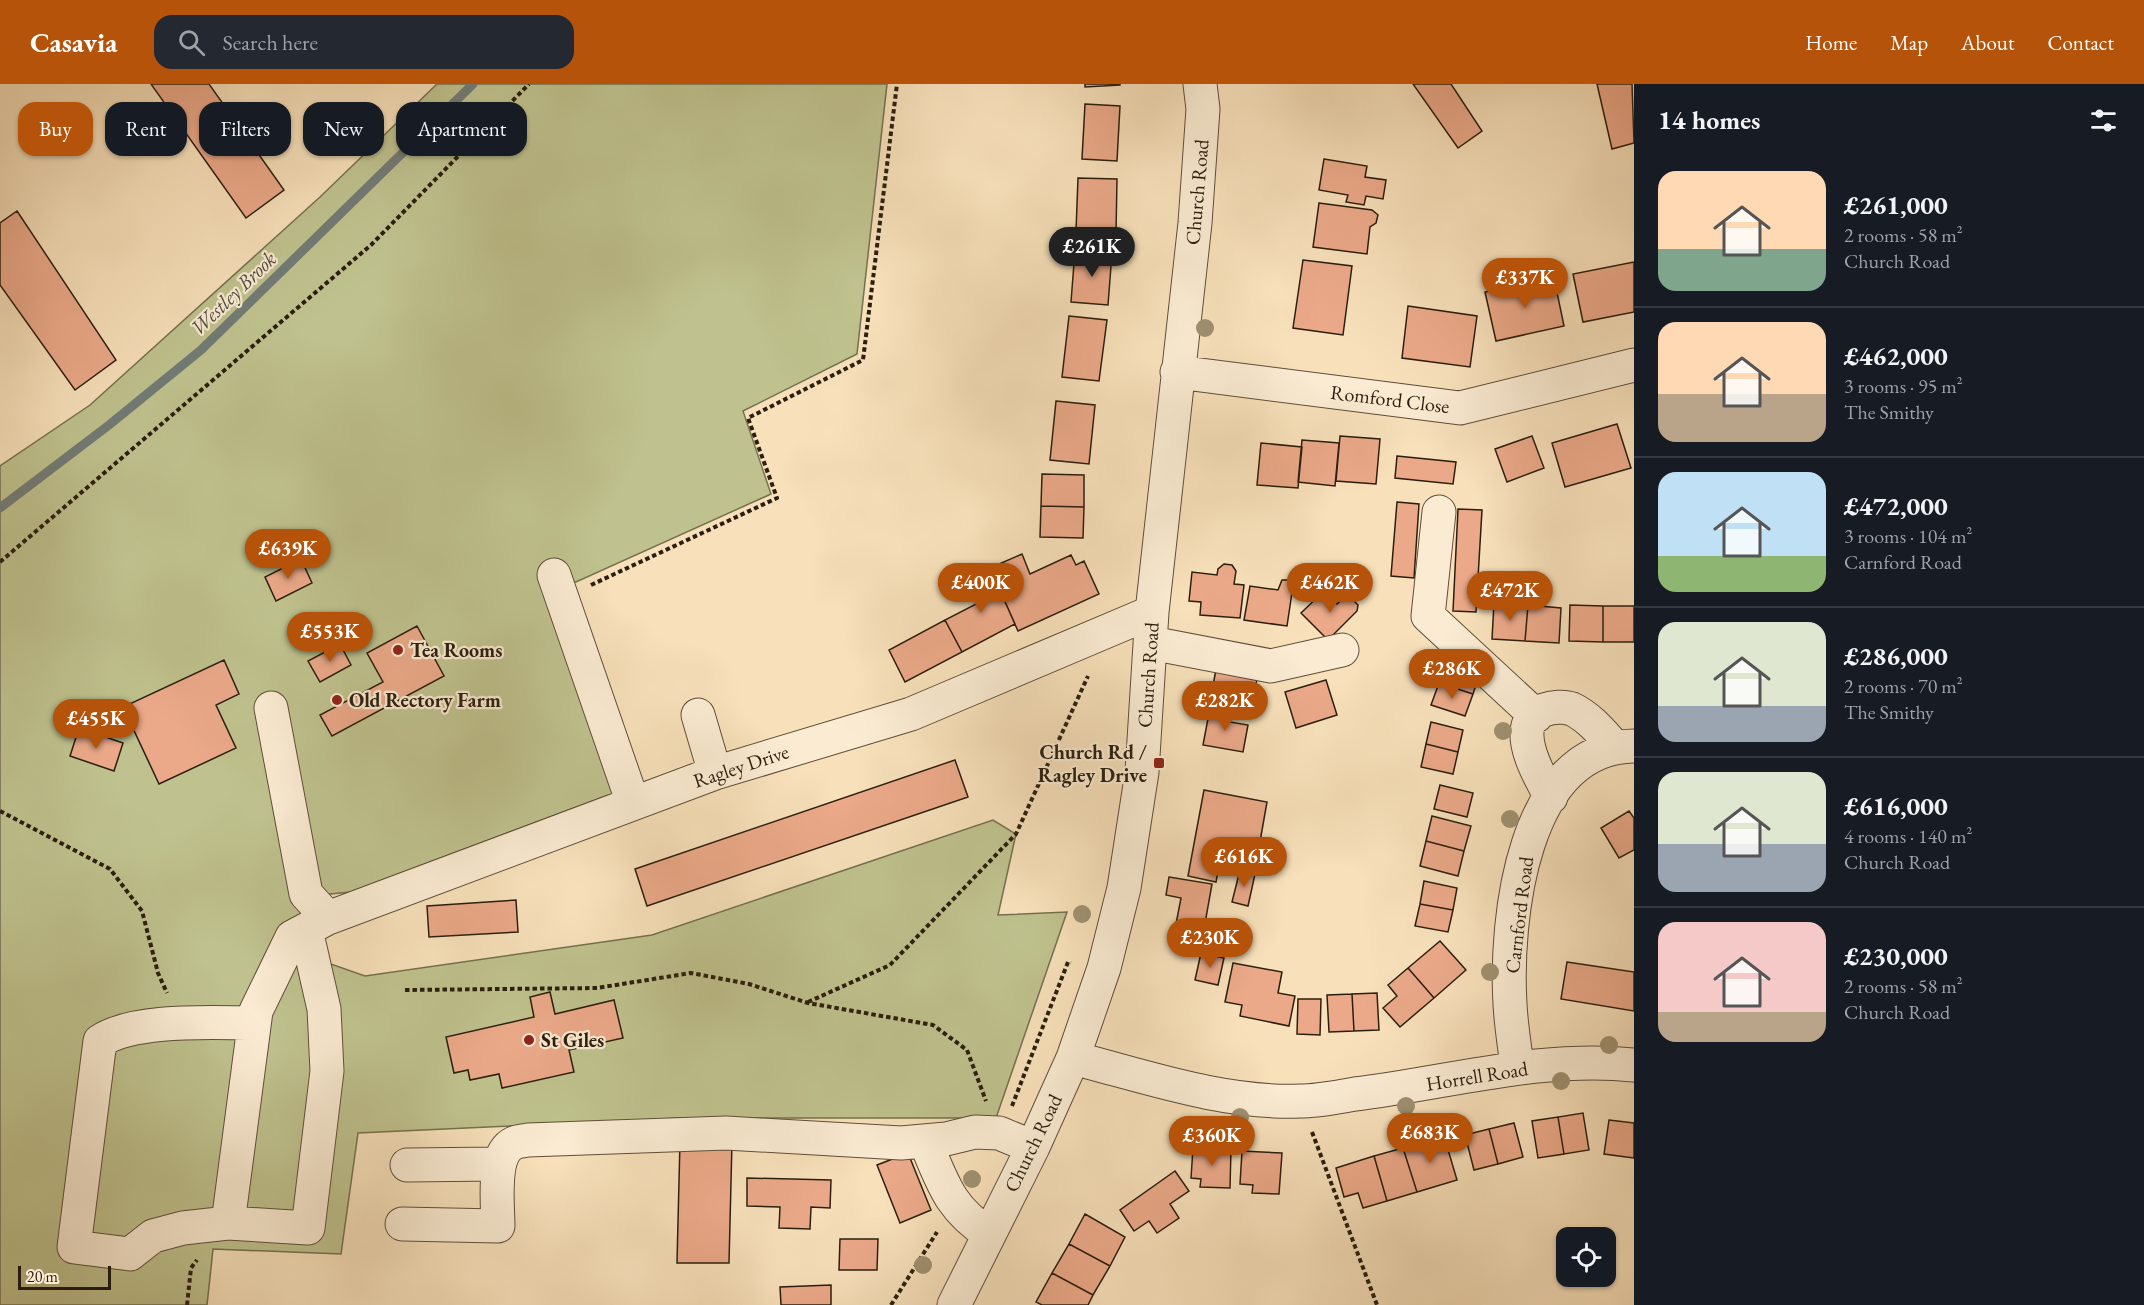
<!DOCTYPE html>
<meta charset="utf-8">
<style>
:root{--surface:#171b24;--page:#242831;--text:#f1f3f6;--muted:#9ea1a6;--line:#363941;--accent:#b45309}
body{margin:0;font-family:"EB Garamond",serif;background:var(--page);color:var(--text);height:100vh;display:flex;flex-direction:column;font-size:22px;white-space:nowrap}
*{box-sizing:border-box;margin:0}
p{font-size:20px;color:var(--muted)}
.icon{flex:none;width:33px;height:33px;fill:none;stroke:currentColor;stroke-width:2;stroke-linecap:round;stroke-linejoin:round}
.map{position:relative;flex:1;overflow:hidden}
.details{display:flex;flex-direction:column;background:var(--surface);width:510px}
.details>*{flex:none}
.top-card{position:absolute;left:18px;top:18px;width:570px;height:54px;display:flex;gap:12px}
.buttons{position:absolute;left:1556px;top:1143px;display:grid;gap:12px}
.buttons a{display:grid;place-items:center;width:60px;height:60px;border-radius:12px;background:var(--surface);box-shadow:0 2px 4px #0004;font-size:30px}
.scale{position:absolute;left:18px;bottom:15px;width:93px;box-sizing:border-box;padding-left:6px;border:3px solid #2b1e0e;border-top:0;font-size:16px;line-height:21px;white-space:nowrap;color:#2b1e0e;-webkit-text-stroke:4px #faebd2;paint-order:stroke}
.price{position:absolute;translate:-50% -51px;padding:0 14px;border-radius:21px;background:var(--accent);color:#fff;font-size:20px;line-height:39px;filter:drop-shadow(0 2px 3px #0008)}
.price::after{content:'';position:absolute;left:50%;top:36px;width:18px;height:14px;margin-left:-9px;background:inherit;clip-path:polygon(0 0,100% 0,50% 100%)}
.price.active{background:#222;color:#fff}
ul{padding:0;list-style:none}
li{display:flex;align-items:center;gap:18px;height:150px;padding:0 24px}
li+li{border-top:2px solid var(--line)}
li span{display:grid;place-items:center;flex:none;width:168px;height:120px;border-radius:18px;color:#555}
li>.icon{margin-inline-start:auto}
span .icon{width:72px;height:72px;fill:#fffc;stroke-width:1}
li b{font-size:26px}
h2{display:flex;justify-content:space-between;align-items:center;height:72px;padding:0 24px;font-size:26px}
.tag{padding:0 21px;border-radius:18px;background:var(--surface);box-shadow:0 2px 4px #0004;font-size:21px;line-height:54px}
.tag.active{background:var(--accent);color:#fff}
header{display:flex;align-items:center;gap:36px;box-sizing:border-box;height:84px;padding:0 30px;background:var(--accent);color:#fff}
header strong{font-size:28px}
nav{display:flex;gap:33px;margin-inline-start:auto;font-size:21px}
.search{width:420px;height:54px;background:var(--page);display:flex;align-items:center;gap:15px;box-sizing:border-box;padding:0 21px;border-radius:18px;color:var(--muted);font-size:22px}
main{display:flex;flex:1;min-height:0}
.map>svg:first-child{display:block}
</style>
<header>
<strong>Casavia</strong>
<div class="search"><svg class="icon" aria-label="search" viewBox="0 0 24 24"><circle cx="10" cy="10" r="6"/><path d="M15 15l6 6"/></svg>Search here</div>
<nav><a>Home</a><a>Map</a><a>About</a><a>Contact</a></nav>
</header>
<main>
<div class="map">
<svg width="1634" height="1221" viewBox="0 0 1634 1221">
<rect width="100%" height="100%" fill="#f7e0ba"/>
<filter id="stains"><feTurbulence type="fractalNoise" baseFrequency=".00333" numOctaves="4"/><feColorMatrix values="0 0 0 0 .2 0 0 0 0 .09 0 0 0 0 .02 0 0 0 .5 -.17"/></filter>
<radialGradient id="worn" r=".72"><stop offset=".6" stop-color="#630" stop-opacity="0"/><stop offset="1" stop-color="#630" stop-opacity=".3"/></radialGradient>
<path fill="#bfc28e" stroke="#75704e" stroke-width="1.5" d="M437 0H887L857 270 743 327 771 410 576 498 544 491 614 709 351 808 320 811 325 878 365 892 652 851 993 736 1016 750 998 831 1067 828 996 1034H682L358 1049 341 1170 213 1165 207 1221H0V382L90 321 320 113Z"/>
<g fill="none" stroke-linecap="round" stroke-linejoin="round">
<path stroke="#727c76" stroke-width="9" d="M0 424 109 341 201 266 473 0"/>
</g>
<path fill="#eba989" stroke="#2b1e0e" stroke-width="1.5" d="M151 0H209L284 106 246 134Z
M1085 0H1120V1L1085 3Z
M1413 0H1451L1482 47 1458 64Z
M1597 0H1632L1634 59 1612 65Z
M1085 20 1120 22 1117 77 1082 75Z
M1324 75 1367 82 1365 93 1386 96 1383 115 1366 112 1364 121 1346 118 1348 111 1319 106Z
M1078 94 1117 95 1116 149 1076 147Z
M1319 119 1372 126 1378 131 1376 139 1370 143 1367 170 1313 163Z
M17 127 116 276 75 306 0 201V139Z
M1075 166 1112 169 1108 221 1071 218Z
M1303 176 1352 182 1343 251 1293 244Z
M1634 178V228L1583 238 1573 190Z
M1554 194 1564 242 1496 257 1485 208Z
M1408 222 1477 232 1470 283 1402 274Z
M1069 232 1107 236 1099 297 1062 293Z
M1056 317 1095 321 1089 380 1050 376Z
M1617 340 1631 384 1565 403 1552 359Z
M1340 352 1380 355 1376 400 1336 397Z
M1532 352 1544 384 1507 398 1495 365Z
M1302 356 1339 359 1335 402 1298 398Z
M1261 359 1302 363 1298 404 1257 401Z
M1397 372 1456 378 1453 400 1395 394Z
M1042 390 1084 391V423L1041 422Z
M1397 418 1419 420 1414 494 1391 492Z
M1041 422 1084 423 1083 454 1040 453Z
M1458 425 1482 426 1476 528 1453 527Z
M1022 470 1030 490 1071 471 1076 481 1084 477 1099 510 1018 547 990 484Z
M301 475 312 499 276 517 265 493Z
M1224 480 1232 481 1236 487 1234 500 1244 501 1240 534 1200 531 1201 518 1189 517 1192 488 1217 491 1218 485Z
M990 484 1015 540 962 568 945 536 982 517 969 492Z
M1282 496H1289L1293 502 1287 542 1244 536 1250 502 1278 506Z
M1324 507 1337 520 1344 514 1350 513 1358 521 1357 527 1328 556 1301 529Z
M1494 519 1528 521 1525 557 1492 555Z
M1528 521 1561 524 1559 559 1525 557Z
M1570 521 1603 522V558L1569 557Z
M1603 522H1634V558H1603Z
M311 529 322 550 300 560 290 540Z
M945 536 962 568 905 598 889 566Z
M417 542 444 592 332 652 320 631 383 598 367 569Z
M340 560 351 581 320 598 308 577Z
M224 576 239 610 216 621 236 664 159 700 123 623Z
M1446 576 1480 588 1473 610 1439 599Z
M1217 580 1258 588 1253 619 1233 616 1231 627 1209 623Z
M1326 596 1337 631 1296 644 1285 608Z
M1439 599 1473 610 1465 632 1431 621Z
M1210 624 1231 628 1230 638 1248 641 1243 668 1203 661Z
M1431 638 1463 646 1458 668 1426 660Z
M79 644 123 659 114 687 70 672Z
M1426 660 1458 668 1453 690 1421 683Z
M955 676 968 713 647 822 635 785Z
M1440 701 1473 709 1467 733 1434 725Z
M1204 706 1267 718 1258 769 1223 762 1216 798 1188 792Z
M1629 727 1634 734V766L1619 774 1601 744Z
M1432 732 1471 742 1464 767 1426 757Z
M1426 757 1464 767 1458 792 1420 782Z
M1240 786 1255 790 1248 822 1232 818Z
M1169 793 1212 800 1204 845 1176 840 1181 814 1166 811Z
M1424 797 1457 804 1453 826 1420 820Z
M516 816 518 848 429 853 427 822Z
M1420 820 1453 826 1448 848 1415 842Z
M1440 857 1466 886 1434 914 1408 884Z
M1201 869 1224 874 1218 901 1195 896Z
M1567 878 1634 888V927L1561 915Z
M1233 879 1282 888 1278 909 1295 912 1289 942 1240 932 1242 921 1225 918Z
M1408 884 1434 914 1400 943 1383 924 1397 912 1388 901Z
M550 908 555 930 614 916 623 954 569 966 574 988 502 1004 499 990 470 996 468 986 454 989 446 953 534 933 530 913Z
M1377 909 1379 946 1354 947 1352 910Z
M1352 910 1354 947 1329 948 1327 911Z
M1298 915H1321L1320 951 1297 950Z
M1583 1029 1589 1066 1564 1070 1558 1033Z
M1558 1033 1564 1070 1538 1074 1532 1037Z
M1609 1036 1634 1039V1074L1604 1070Z
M1514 1039 1523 1073 1498 1080 1489 1045Z
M1489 1045 1498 1080 1474 1086 1465 1051Z
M1444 1052 1457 1096 1417 1108 1403 1064Z
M680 1057 732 1058 729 1179H677Z
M1193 1064 1231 1065 1230 1104 1200 1103 1201 1095 1191 1094Z
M1403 1064 1417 1108 1387 1117 1374 1072Z
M1242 1067 1282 1069 1279 1110 1252 1109 1253 1101 1240 1100Z
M908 1069 931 1126 900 1139 877 1081Z
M1374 1072 1387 1117 1363 1124 1358 1109 1344 1113 1336 1084Z
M1175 1087 1189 1107 1170 1120 1179 1134 1157 1149 1149 1137 1134 1147 1120 1126Z
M747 1094 831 1096 830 1124 811 1123 810 1145 779 1144 780 1123 747 1122Z
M1085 1130 1125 1153 1110 1182 1069 1160Z
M840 1155H878L877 1186H839Z
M1069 1160 1110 1182 1093 1211 1052 1189Z
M1052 1189 1093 1211 1088 1221H1042L1036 1218Z
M831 1201V1221H781L780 1203Z"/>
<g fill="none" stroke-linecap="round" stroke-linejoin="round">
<g stroke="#5e4e39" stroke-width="35">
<path id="minor" d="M1177 288 1460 324 1634 281
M1439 428 1428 532 1536 632
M554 491 633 719
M1151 559 1271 582 1342 566
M271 624 306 810 328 834
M698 631 715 689
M1551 713C1540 694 1507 638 1544 626 1552 623 1564 622 1572 625 1589 633 1602 649 1614 662
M306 846 324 925 327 987 308 1144 228 1139 256 927 292 853 328 834 715 689 911 630 1152 528
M1073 974C1147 993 1224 1020 1300 1017 1318 1017 1337 1013 1355 1010 1447 999 1541 971 1634 981
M1517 984C1515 963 1511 942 1510 920 1505 837 1522 663 1634 662
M925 1057C943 1099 949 1124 989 1150
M407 1081 498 1080
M228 1139 183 1144 153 1152 130 1170 74 1163 100 957C135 934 212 939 254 939
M402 1140 498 1142C498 1120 491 1070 514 1059 517 1057 524 1057 528 1056L726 1049 901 1059 946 1055 975 1048 999 1049 1033 1063
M954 1221 1033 1063 1073 974 1104 884 1124 804 1142 688 1152 528 1195 139 1203 25 1200 0"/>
</g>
<path stroke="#2b1e0e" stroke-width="4" stroke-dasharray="4.5 3" stroke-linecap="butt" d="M0 478 371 161 529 0
M591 501 777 414 748 334 863 276 897 0
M0 727 110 785 142 827 158 889 167 909
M405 906 597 904 691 889 749 900 808 919 933 941 967 966 986 1017
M808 918 890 881 1016 750 1088 592
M1012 1022 1068 878 1071 879
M1312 1048 1377 1221
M187 1221 191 1184 197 1176
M891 1221 937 1148"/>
<use href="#minor" stroke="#faebd2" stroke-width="33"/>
</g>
<g fill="#9f9070">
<circle cx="1205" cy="244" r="9"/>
<circle cx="1503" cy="647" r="9"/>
<circle cx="1510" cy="735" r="9"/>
<circle cx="1082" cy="830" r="9"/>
<circle cx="1490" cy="888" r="9"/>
<circle cx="1609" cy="961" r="9"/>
<circle cx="1561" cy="997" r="9"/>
<circle cx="1406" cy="1022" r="9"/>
<circle cx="1240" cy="1033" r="9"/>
<circle cx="972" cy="1095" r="9"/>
<circle cx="923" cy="1181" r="9"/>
</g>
<g fill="#8f2418" stroke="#faebd2" stroke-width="2">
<circle cx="398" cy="566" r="6"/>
<circle cx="337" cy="616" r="6"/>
<rect x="1153" y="673" width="12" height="12" rx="3"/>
<circle cx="529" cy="956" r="6"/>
</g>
<g text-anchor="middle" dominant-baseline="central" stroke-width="4.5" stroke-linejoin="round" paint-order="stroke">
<g font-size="20" fill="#2b1e0e" stroke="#faebd2">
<text transform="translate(1197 108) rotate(-85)">Church Road</text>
<text transform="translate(1390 315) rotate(7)">Romford Close</text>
<text transform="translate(1148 591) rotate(-86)">Church Road</text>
<text transform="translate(741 682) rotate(-18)">Ragley Drive</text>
<text transform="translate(1519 831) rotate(-83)">Carnford Road</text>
<text transform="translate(1477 992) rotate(-9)">Horrell Road</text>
<text transform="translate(1033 1059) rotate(-64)">Church Road</text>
</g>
<g font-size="20" font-weight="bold" fill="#2b1e0e" stroke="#faebd2" text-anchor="start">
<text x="410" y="566">Tea Rooms</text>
<text x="349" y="616">Old Rectory Farm</text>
<text x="1147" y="668" text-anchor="end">Church Rd /<tspan x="1147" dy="23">Ragley Drive</tspan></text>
<text x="541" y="956">St Giles</text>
</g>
<g font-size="21" font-style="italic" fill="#4f4d42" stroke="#faebd2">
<text transform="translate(233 209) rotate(-44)">Westley Brook</text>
</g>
</g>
<rect width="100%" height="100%" filter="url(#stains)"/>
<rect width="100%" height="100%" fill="url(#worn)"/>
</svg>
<div class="buttons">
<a><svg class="icon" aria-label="locate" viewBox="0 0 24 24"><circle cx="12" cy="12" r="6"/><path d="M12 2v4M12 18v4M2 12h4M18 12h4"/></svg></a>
</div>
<div class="scale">20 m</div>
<b class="price active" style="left:1092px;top:194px">£261K</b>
<b class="price" style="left:1525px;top:225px">£337K</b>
<b class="price" style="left:288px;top:496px">£639K</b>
<b class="price" style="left:981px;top:530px">£400K</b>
<b class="price" style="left:1330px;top:530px">£462K</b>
<b class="price" style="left:1510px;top:538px">£472K</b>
<b class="price" style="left:330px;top:579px">£553K</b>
<b class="price" style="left:1452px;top:616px">£286K</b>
<b class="price" style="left:1225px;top:648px">£282K</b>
<b class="price" style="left:96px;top:666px">£455K</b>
<b class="price" style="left:1244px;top:804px">£616K</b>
<b class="price" style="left:1210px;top:885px">£230K</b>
<b class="price" style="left:1430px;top:1080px">£683K</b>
<b class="price" style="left:1212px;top:1083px">£360K</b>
<div class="top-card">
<a class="tag active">Buy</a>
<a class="tag">Rent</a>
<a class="tag">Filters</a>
<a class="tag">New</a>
<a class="tag">Apartment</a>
</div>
</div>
<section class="details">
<h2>14 homes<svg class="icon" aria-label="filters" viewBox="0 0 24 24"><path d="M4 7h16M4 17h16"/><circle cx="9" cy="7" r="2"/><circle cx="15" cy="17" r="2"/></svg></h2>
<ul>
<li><span style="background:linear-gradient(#ffd9b3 65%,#7fa58c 0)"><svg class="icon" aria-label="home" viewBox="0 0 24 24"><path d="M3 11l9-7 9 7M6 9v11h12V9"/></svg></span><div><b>£261,000</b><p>2 rooms · 58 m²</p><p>Church Road</p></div></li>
<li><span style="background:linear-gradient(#ffd9b3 60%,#b9a48a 0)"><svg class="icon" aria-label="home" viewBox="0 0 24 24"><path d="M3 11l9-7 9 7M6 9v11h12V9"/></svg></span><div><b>£462,000</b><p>3 rooms · 95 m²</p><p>The Smithy</p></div></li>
<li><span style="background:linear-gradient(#bfe0f5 70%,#8fb573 0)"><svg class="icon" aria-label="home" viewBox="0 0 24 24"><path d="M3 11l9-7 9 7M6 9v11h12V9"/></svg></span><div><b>£472,000</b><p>3 rooms · 104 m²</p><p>Carnford Road</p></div></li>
<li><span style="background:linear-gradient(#dfe7d0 70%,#9aa5b1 0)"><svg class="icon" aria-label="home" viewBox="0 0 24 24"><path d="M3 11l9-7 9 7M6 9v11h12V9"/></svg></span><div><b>£286,000</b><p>2 rooms · 70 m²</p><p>The Smithy</p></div></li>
<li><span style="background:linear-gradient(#dfe7d0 60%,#9aa5b1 0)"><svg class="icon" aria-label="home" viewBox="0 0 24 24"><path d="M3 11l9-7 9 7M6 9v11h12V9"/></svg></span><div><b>£616,000</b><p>4 rooms · 140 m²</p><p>Church Road</p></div></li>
<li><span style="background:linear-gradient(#f6c9c9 75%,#b9a48a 0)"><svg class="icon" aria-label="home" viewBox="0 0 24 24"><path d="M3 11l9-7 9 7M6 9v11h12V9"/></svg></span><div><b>£230,000</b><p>2 rooms · 58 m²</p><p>Church Road</p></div></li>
</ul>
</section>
</main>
